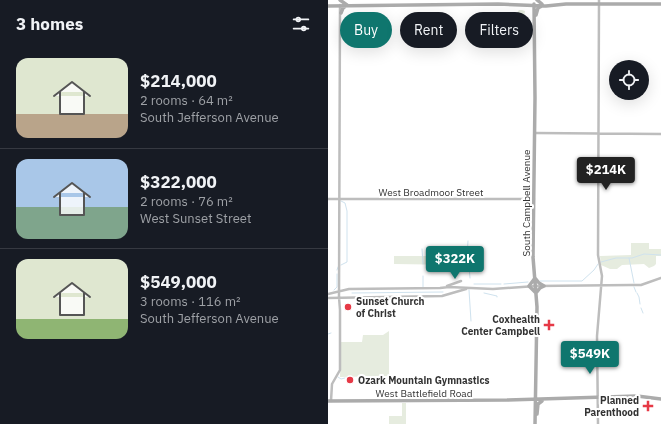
<!DOCTYPE html>
<meta charset="utf-8">
<style>
:root{--surface:#171b24;--page:#20242c;--text:#f1f3f6;--muted:#9ea1a6;--line:#363941;--accent:#0f766e}
body{margin:0;font-family:"IBM Plex Sans",sans-serif;background:var(--page);color:var(--text);height:100vh;display:flex;flex-direction:column;font-size:15px;white-space:nowrap}
*{box-sizing:border-box;margin:0}
p{font-size:13px;color:var(--muted)}
.icon{flex:none;width:22px;height:22px;fill:none;stroke:currentColor;stroke-width:2;stroke-linecap:round;stroke-linejoin:round}
.map{position:relative;flex:1;overflow:hidden}
.details{display:flex;flex-direction:column;background:var(--surface);width:328px}
.details>*{flex:none}
.banner{position:absolute;left:12px;top:12px;width:261px;height:36px;display:flex;gap:8px}
.tools{position:absolute;left:281px;top:60px;display:grid;gap:8px}
.tools a{display:grid;place-items:center;width:40px;height:40px;border-radius:50%;background:var(--surface);box-shadow:0 4px 16px #0002;font-size:20px}
.price{position:absolute;translate:-50% -34px;padding:0 9px;border-radius:4px;background:var(--accent);color:#fff;font-size:13px;line-height:26px;filter:drop-shadow(0 1px 2px #0008)}
.price::after{content:'';position:absolute;left:50%;top:24px;width:12px;height:9px;margin-left:-6px;background:inherit;clip-path:polygon(0 0,100% 0,50% 100%)}
.price.selected{background:#222;color:#fff}
ul{padding:0;list-style:none}
li{display:flex;align-items:center;gap:12px;height:100px;padding:0 16px}
li+li{border-top:1px solid var(--line)}
li span{display:grid;place-items:center;flex:none;width:112px;height:80px;border-radius:12px;color:#555}
li>.icon{margin-inline-start:auto}
span .icon{width:48px;height:48px;fill:#fffc;stroke-width:1}
li b{font-size:17px}
h2{display:flex;justify-content:space-between;align-items:center;height:48px;padding:0 16px;font-size:17px}
.tag{padding:0 14px;border-radius:18px;background:var(--surface);box-shadow:0 4px 16px #0002;font-size:14px;line-height:36px}
.tag.selected{background:var(--accent);color:#fff}
main{display:flex;flex:1;min-height:0}
.map>svg:first-child{display:block}
</style>
<main>
<section class="details">
<h2>3 homes<svg class="icon" aria-label="filters" viewBox="0 0 24 24"><path d="M4 7h16M4 17h16"/><circle cx="9" cy="7" r="2"/><circle cx="15" cy="17" r="2"/></svg></h2>
<ul>
<li><span style="background:linear-gradient(#dfe7d0 70%,#b9a48a 0)"><svg class="icon" aria-label="home" viewBox="0 0 24 24"><path d="M3 11l9-7 9 7M6 9v11h12V9"/></svg></span><div><b>$214,000</b><p>2 rooms · 64 m²</p><p>South Jefferson Avenue</p></div></li>
<li><span style="background:linear-gradient(#a9c7e8 60%,#7fa58c 0)"><svg class="icon" aria-label="home" viewBox="0 0 24 24"><path d="M3 11l9-7 9 7M6 9v11h12V9"/></svg></span><div><b>$322,000</b><p>2 rooms · 76 m²</p><p>West Sunset Street</p></div></li>
<li><span style="background:linear-gradient(#dfe7d0 75%,#8fb573 0)"><svg class="icon" aria-label="home" viewBox="0 0 24 24"><path d="M3 11l9-7 9 7M6 9v11h12V9"/></svg></span><div><b>$549,000</b><p>3 rooms · 116 m²</p><p>South Jefferson Avenue</p></div></li>
</ul>
</section>
<div class="map">
<svg width="333" height="424" viewBox="0 0 333 424">
<rect width="100%" height="100%" fill="#fff"/>
<path fill="#e6ecdf" d="M191 10H194L197 11 196 16 194 19H192L193 21 186 33 176 24 183 19H184Z
M303 243H321V249H333V256H328V264L326 266 321 268 316 264 294 265 289 269H282L273 265 272 256 303 255Z
M107 249H109V256H133V265L66 264V256H106Z
M61 331V376L12 377 13 342H34L35 335H55Z
M74 403H78V424H56H61V416H74Z"/>
<g fill="none" stroke-linecap="round" stroke-linejoin="round">
<path stroke="#cfe2ee" stroke-width="1" d="M13 201 17 203 19 211V262L13 265
M94 249 95 264
M139 256 140 241
M301 258 306 283
M139 259 141 266 142 278
M273 262 288 258H304L316 254 333 255
M9 270 10 267
M95 276V287
M212 281H254L266 270 270 264
M146 284H173
M176 284 200 282
M306 287 308 292
M6 290 9 287V274
M141 290 143 321
M24 293 115 292
M156 293 169 296V297
M309 293 311 297 312 304
M313 308 315 313
M0 334 3 333
M10 377 13 379 17 378"/>
<path stroke="#bdbdbd" stroke-width="2.5" d="M207 133 333 134
M0 199H206
M119 286 133 281
M0 294 21 289 112 288 121 287 165 289 208 286 303 285H313L333 278
M0 298 114 296 138 289
M12 310 11 297 12 5
M3 401 4 384 12 370V310
M270 424 269 336 274 276 270 255 271 0"/>
<path stroke="#ababab" stroke-width="3.5" d="M12 0 19 5 15 8 13 13
M209 0 214 4
M206 4 207 98 205 257 209 307 207 424
M0 6 170 4 218 6 238 4H333
M208 15 210 8 214 6
M207 278 211 283 216 286 212 288 208 293 201 286Z
M0 401 179 400 309 396 333 399
M209 414 210 404 214 401"/>
</g>
<g fill="#e63946" stroke="#fff" stroke-width="1.5">
<circle cx="20" cy="307" r="4"/>
<path d="M219 319h4v4h4v4h-4v4h-4v-4h-4v-4h4z"/>
<circle cx="22" cy="380" r="4"/>
<path d="M318 400h4v4h4v4h-4v4h-4v-4h-4v-4h4z"/>
</g>
<g text-anchor="middle" dominant-baseline="central" stroke-width="4" stroke-linejoin="round" paint-order="stroke">
<g font-size="10" fill="#333" stroke="#fff">
<text x="103" y="192">West Broadmoor Street</text>
<text transform="translate(198 203) rotate(-90)">South Campbell Avenue</text>
<text x="96" y="393">West Battlefield Road</text>
</g>
<g font-size="10" font-weight="bold" fill="#333" stroke="#fff" text-anchor="start">
<text x="28" y="301">Sunset Church<tspan x="28" dy="12">of Christ</tspan></text>
<text x="212" y="319" text-anchor="end">Coxhealth<tspan x="212" dy="12">Center Campbell</tspan></text>
<text x="30" y="380">Ozark Mountain Gymnastics</text>
<text x="311" y="400" text-anchor="end">Planned<tspan x="311" dy="12">Parenthood</tspan></text>
</g>
</g>
</svg>
<div class="tools">
<a><svg class="icon" aria-label="locate" viewBox="0 0 24 24"><circle cx="12" cy="12" r="6"/><path d="M12 2v4M12 18v4M2 12h4M18 12h4"/></svg></a>
</div>
<b class="price selected" style="left:278px;top:191px">$214K</b>
<b class="price" style="left:127px;top:280px">$322K</b>
<b class="price" style="left:262px;top:375px">$549K</b>
<div class="banner">
<a class="tag selected">Buy</a>
<a class="tag">Rent</a>
<a class="tag">Filters</a>
</div>
</div>
</main>
